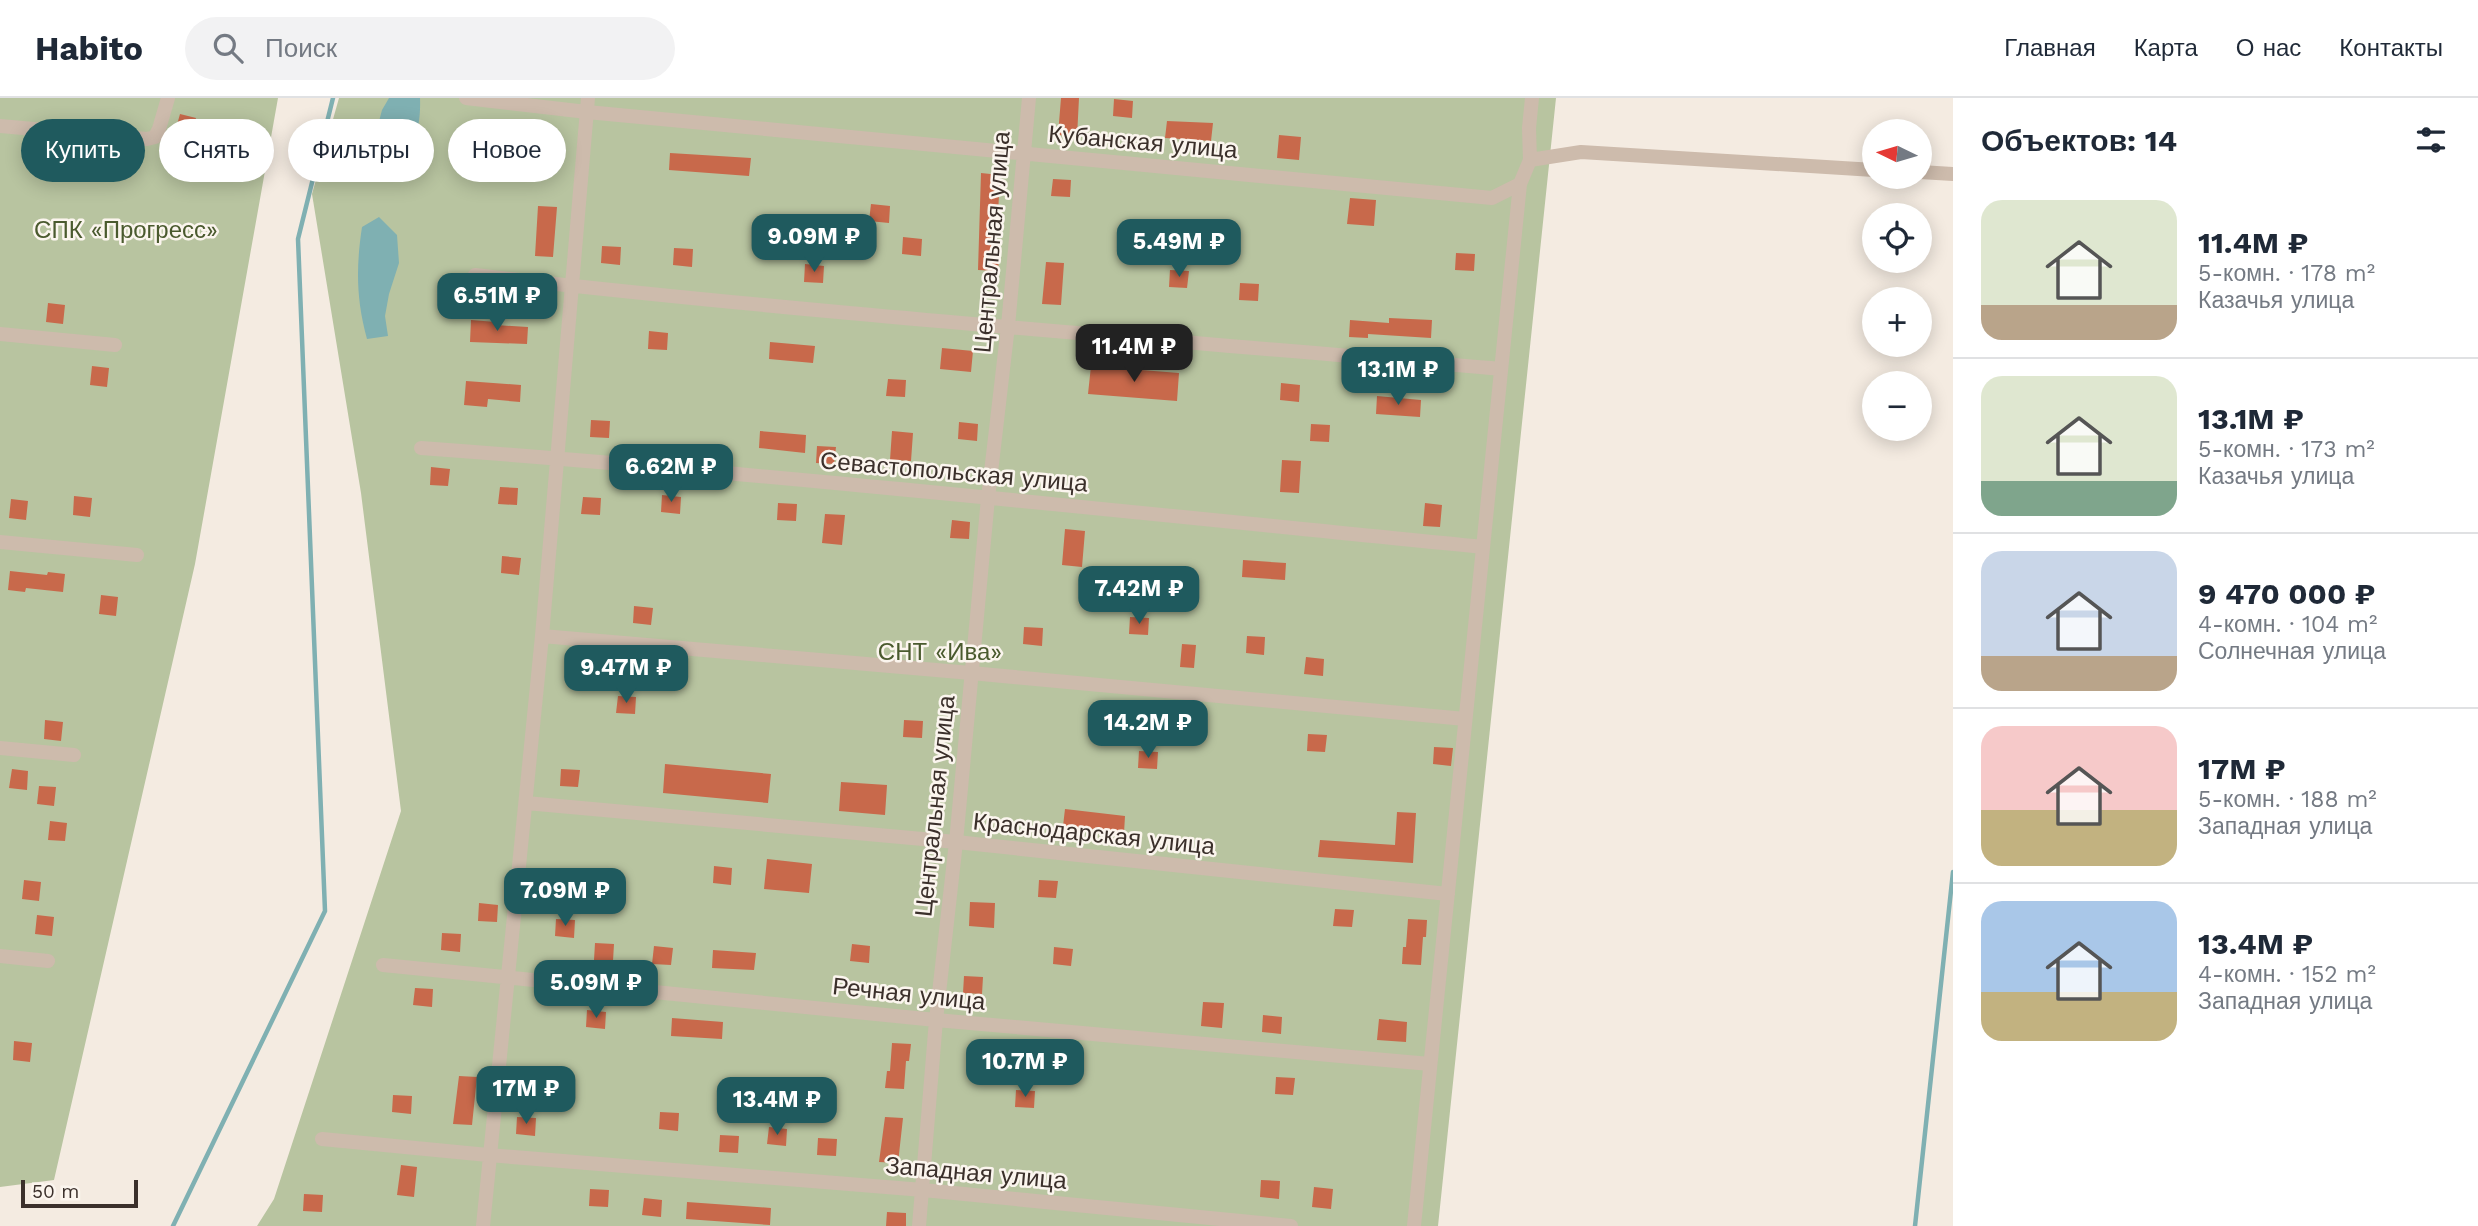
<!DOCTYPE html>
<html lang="ru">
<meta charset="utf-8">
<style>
:root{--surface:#fff;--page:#f2f2f3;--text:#1f2937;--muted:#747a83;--line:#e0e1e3;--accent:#1f5a5e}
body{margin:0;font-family:"Work Sans",sans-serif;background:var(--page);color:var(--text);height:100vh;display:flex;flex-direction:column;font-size:26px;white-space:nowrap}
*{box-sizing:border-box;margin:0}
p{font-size:23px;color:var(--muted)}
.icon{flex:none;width:38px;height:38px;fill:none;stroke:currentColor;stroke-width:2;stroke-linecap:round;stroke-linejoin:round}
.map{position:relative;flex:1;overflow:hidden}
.details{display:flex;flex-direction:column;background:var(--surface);width:525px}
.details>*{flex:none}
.banner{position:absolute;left:21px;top:21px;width:665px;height:63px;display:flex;gap:14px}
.needle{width:46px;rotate:275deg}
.fabs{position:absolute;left:1862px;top:21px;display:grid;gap:14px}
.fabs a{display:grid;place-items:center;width:70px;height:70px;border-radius:50%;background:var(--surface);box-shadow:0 4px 18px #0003;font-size:35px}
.scale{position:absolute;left:21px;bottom:18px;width:117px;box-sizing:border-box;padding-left:7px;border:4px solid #3b302b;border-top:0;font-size:19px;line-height:24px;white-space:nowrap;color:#3b302b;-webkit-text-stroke:5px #fbf5ee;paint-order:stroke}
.price{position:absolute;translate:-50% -60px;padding:0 16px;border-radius:14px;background:var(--accent);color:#fff;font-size:23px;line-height:46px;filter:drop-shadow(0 2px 4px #0008)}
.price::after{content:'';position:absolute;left:50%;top:42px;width:21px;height:16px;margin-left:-10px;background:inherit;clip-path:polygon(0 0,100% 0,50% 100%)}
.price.current{background:#222;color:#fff}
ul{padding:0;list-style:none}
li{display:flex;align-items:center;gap:21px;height:175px;padding:0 28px}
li+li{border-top:2px solid var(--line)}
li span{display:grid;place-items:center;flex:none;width:196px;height:140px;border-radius:21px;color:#555}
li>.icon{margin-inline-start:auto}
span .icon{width:84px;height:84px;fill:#fffc;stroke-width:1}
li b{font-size:30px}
h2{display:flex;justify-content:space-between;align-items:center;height:84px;padding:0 28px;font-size:30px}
.pill{padding:0 24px;border-radius:32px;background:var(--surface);box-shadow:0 4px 18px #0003;font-size:24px;line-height:63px}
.pill.current{background:var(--accent);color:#fff}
header{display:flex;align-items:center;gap:42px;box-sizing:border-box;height:98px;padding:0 35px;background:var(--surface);border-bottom:2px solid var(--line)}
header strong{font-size:33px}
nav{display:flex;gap:38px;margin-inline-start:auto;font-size:24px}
.search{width:490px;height:63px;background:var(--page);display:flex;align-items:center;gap:18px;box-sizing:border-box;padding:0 24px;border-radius:38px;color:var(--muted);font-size:26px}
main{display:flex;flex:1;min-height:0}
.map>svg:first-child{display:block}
</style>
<header>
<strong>Habito</strong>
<div class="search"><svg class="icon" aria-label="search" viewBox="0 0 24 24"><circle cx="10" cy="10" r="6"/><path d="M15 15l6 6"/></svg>Поиск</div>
<nav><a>Главная</a><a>Карта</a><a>О нас</a><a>Контакты</a></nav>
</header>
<main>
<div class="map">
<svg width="1953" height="1128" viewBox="0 0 1953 1128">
<rect width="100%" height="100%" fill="#f4ebe1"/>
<path fill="#b8c4a0" d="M0 0H278L195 466 54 1082 0 1089Z
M339 0H1556L1438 1128H257L274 1101 401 713 361 395 312 96Z"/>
<path fill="#7fb0b2" d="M389 0H420C421 25 416 51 396 67L372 50 382 12Z
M379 119 397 137 399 165 389 196 385 218 388 238 367 241C356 201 356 169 362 129Z"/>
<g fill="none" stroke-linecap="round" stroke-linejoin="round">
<path stroke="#7fb0b2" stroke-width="4.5" d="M173 1128 325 813 298 141 333 0
M1915 1128 1953 774"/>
</g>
<path fill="#c8694b" d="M1061 0H1079L1077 39 1058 37Z
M1114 1 1133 3 1132 20 1113 18Z
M180 16 196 20 192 38 175 34Z
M1167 23 1213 25 1211 43 1165 40Z
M1279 37 1301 39 1299 62 1277 60Z
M535 41 554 42 553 59 534 58Z
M488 47 507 48 506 66 487 64Z
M670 55 751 60 749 78 669 72Z
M981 75 1000 77 996 156H999L998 173 978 172Z
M1053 81 1071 82 1070 99 1051 98Z
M1350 100 1376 102 1374 128 1347 126Z
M871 106 890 108 889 125 869 123Z
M538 108 557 109 553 159 535 158Z
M1150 132 1169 134 1168 151 1149 149Z
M1216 138 1235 139 1233 156 1215 155Z
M903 139 922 141 921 158 902 156Z
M602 148 621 149 620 167 601 165Z
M674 150 693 151 692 169 673 167Z
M1456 155 1475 156 1474 173 1455 172Z
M1046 164 1064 165 1061 207 1042 206Z
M805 166 824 168 823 185 804 184Z
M1170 172 1189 173 1187 190 1169 189Z
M1240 185 1259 186 1258 203 1239 202Z
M48 205 65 207 63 226 46 224Z
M1389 220 1432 222 1431 240 1368 236V240L1349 239 1350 222 1389 225Z
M471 222 496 224V227L528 229 527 246 470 244Z
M649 233 668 235 667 252 648 251Z
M770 244 815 248 813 265 769 261Z
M942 250 973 253 971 274 940 271Z
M92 268 109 270 107 289 90 287Z
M1091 268 1179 275 1177 303 1088 296Z
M888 281 906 282 905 299 886 298Z
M466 283 521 287 520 304 488 301 487 309 464 307Z
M1281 285 1300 287 1299 304 1280 302Z
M1377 298 1421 302 1420 319 1376 316Z
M591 322 610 323 609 340 590 339Z
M959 324 978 326 977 343 958 341Z
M1311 326 1330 327 1329 344 1310 343Z
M760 333 806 337 805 355 759 350Z
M892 333 913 335 911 363 890 362Z
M817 348 836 349 834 366 816 365Z
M1282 362 1301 363 1299 395 1280 394Z
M431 369 450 371 448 388 430 387Z
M500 389 518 390 517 407 498 406Z
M662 397 681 399 680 416 661 414Z
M74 398 92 400 90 419 73 417Z
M583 399 601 400 600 417 581 416Z
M11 401 28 403 26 422 9 420Z
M778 405 797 406 796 423 777 422Z
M1425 405 1442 407 1440 429 1423 428Z
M825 416 845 417 842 447 822 445Z
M952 422 970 424 969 441 950 440Z
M1065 431 1085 433 1082 469 1062 467Z
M502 458 521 460 519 477 501 475Z
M1243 462 1286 465 1285 482 1242 479Z
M10 473 47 477 48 474 65 476 63 494 26 490 25 494 8 492Z
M101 497 118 499 116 518 99 516Z
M634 508 653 510 651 527 633 525Z
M1130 519 1149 520 1148 537 1129 536Z
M1024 529 1043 530 1042 548 1023 546Z
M1247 538 1265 539 1264 557 1246 555Z
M1182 546 1196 547 1194 570 1180 569Z
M1306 559 1324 561 1323 578 1304 576Z
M618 598 636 599 635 616 616 615Z
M45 622 63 624 61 643 44 641Z
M904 622 923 623 922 640 903 639Z
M1308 636 1327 637 1325 654 1307 653Z
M1434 649 1453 650 1451 668 1433 666Z
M1139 653 1158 654 1157 671 1138 670Z
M665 666 771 676 768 705 663 695Z
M12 671 28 673 27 692 9 690Z
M561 671 580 672 578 689 560 688Z
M841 684 887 687 885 717 839 713Z
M39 688 56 689 54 708 37 706Z
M1065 711 1125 718 1124 735 1063 728Z
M1397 714 1416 715 1413 765 1318 759 1320 742 1395 747Z
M50 723 67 725 65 743 48 742Z
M767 761 812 766 809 795 764 791Z
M714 768 732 770 731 787 713 785Z
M24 782 41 784 39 803 22 801Z
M1039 782 1058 783 1056 800 1038 799Z
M970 804 995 805 994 830 969 828Z
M479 805 498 807 497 824 478 823Z
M1335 811 1354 812 1352 829 1333 828Z
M37 817 54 819 52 838 35 836Z
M556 821 575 822 574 840 555 838Z
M1408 821 1427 822 1426 839H1423L1421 867 1402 866 1403 849H1406Z
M442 835 461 836 460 854 441 852Z
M595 845 614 846 613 863 594 862Z
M852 846 870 848 869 865 850 863Z
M654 848 673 850 671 867 652 866Z
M1054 849 1073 851 1071 868 1053 866Z
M713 852 756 855 754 872 712 870Z
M964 878 983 879 982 896 963 895Z
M415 890 433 891 432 909 413 907Z
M1203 904 1224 905 1222 930 1201 928Z
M587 912 606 914 605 931 586 929Z
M1263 917 1282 919 1281 936 1262 934Z
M672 920 723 924 722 941 671 938Z
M1379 921 1407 924 1406 944 1377 942Z
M14 943 32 945 30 964 13 962Z
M892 945 911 946 909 963H906L904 991 885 990 887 973H890Z
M459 978 477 979 472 1027 453 1026Z
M1276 979 1295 980 1293 997 1275 996Z
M1016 992 1035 993 1034 1010 1015 1009Z
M393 997 412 998 411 1016 392 1014Z
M660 1014 679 1015 678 1033 659 1031Z
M517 1019 536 1020 535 1038 516 1036Z
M885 1019 903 1020 898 1065 879 1064Z
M769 1029 787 1031 786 1048 767 1046Z
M720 1037 739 1038 738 1055 719 1054Z
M818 1040 837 1041 836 1058 817 1057Z
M401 1067 417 1069 414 1099 397 1097Z
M1261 1082 1280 1083 1279 1101 1260 1099Z
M1314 1089 1333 1091 1331 1111 1312 1109Z
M590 1091 609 1092 608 1109 589 1108Z
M304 1096 323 1097 322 1114 303 1113Z
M644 1100 662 1102 661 1119 642 1117Z
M687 1104 771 1110 770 1127 686 1121Z
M887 1114 906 1115V1128H886Z"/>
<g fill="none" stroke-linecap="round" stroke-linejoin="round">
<path stroke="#cdbbac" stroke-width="14" d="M466 0 587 14 1492 100 1520 86
M0 28 147 41 155 39 159 31 168 0
M1530 62 1529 30 1532 0
M1920 74 1953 76
M475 177C816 216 1159 241 1501 271
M0 236 115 247
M421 350C775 376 1129 414 1483 449
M0 444 137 457
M542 538 971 575 1465 621
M0 650 74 657
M526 705 956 744 1448 796
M0 858 48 863
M383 867 936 922 1430 966
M322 1041 488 1057 923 1092 1291 1128
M483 1128 542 538 588 0
M919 1128 936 922 956 744 988 400 1008 228 1029 0
M1414 1128 1520 86 1530 62 1581 54 1874 72"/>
</g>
<g text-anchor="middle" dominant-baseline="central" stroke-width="5" stroke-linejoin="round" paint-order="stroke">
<g font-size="24" fill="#3b302b" stroke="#fbf5ee">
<text transform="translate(1143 44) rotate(5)">Кубанская улица</text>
<text transform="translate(992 144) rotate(-85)">Центральная улица</text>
<text transform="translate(954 374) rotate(5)">Севастопольская улица</text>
<text transform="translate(935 708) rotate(-84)">Центральная улица</text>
<text transform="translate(1094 736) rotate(6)">Краснодарская улица</text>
<text transform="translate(909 896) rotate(6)">Речная улица</text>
<text transform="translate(976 1075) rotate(5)">Западная улица</text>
</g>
<g font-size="24" fill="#4a5a2e" stroke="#fbf5ee">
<text x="126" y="132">СПК «Прогресс»</text>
<text x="940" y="554">СНТ «Ива»</text>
</g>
</g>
</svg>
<div class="fabs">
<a><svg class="needle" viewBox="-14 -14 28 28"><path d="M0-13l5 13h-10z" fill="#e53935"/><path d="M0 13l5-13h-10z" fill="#747a83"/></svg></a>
<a><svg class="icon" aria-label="locate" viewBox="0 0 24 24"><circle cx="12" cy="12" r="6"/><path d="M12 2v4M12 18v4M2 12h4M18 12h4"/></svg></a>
<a>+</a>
<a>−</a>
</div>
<div class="scale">50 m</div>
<b class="price" style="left:814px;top:176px">9.09M ₽</b>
<b class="price" style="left:1179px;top:181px">5.49M ₽</b>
<b class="price" style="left:497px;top:235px">6.51M ₽</b>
<b class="price current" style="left:1134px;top:286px">11.4M ₽</b>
<b class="price" style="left:1398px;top:309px">13.1M ₽</b>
<b class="price" style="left:671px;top:406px">6.62M ₽</b>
<b class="price" style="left:1139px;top:528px">7.42M ₽</b>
<b class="price" style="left:626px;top:607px">9.47M ₽</b>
<b class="price" style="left:1148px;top:662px">14.2M ₽</b>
<b class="price" style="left:565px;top:830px">7.09M ₽</b>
<b class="price" style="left:596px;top:922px">5.09M ₽</b>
<b class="price" style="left:1025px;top:1001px">10.7M ₽</b>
<b class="price" style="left:526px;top:1028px">17M ₽</b>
<b class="price" style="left:777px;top:1039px">13.4M ₽</b>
<div class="banner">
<a class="pill current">Купить</a>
<a class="pill">Снять</a>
<a class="pill">Фильтры</a>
<a class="pill">Новое</a>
</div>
</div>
<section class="details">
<h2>Объектов: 14<svg class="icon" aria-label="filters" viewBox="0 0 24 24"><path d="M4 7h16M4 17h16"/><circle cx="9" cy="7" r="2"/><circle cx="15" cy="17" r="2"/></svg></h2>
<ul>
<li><span style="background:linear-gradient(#dfe7d0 75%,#b9a48a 0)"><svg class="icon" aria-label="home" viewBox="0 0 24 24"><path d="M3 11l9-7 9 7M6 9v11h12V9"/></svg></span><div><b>11.4M ₽</b><p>5-комн. · 178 m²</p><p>Казачья улица</p></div></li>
<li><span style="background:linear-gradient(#dfe7d0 75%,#7fa58c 0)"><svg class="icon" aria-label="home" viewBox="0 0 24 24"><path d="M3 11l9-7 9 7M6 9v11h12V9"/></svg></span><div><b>13.1M ₽</b><p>5-комн. · 173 m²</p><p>Казачья улица</p></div></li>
<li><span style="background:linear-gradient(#c9d6e8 75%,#b9a48a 0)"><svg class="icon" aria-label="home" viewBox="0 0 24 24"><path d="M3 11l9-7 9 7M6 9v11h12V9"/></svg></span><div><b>9 470 000 ₽</b><p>4-комн. · 104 m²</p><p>Солнечная улица</p></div></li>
<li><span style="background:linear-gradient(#f6c9c9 60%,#c2b280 0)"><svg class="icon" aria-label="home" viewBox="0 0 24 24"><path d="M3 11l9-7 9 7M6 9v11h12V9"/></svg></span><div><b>17M ₽</b><p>5-комн. · 188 m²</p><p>Западная улица</p></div></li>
<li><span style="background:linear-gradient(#a9c7e8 65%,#c2b280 0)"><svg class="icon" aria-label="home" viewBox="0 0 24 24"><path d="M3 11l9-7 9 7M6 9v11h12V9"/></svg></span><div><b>13.4M ₽</b><p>4-комн. · 152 m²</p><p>Западная улица</p></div></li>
</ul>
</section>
</main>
